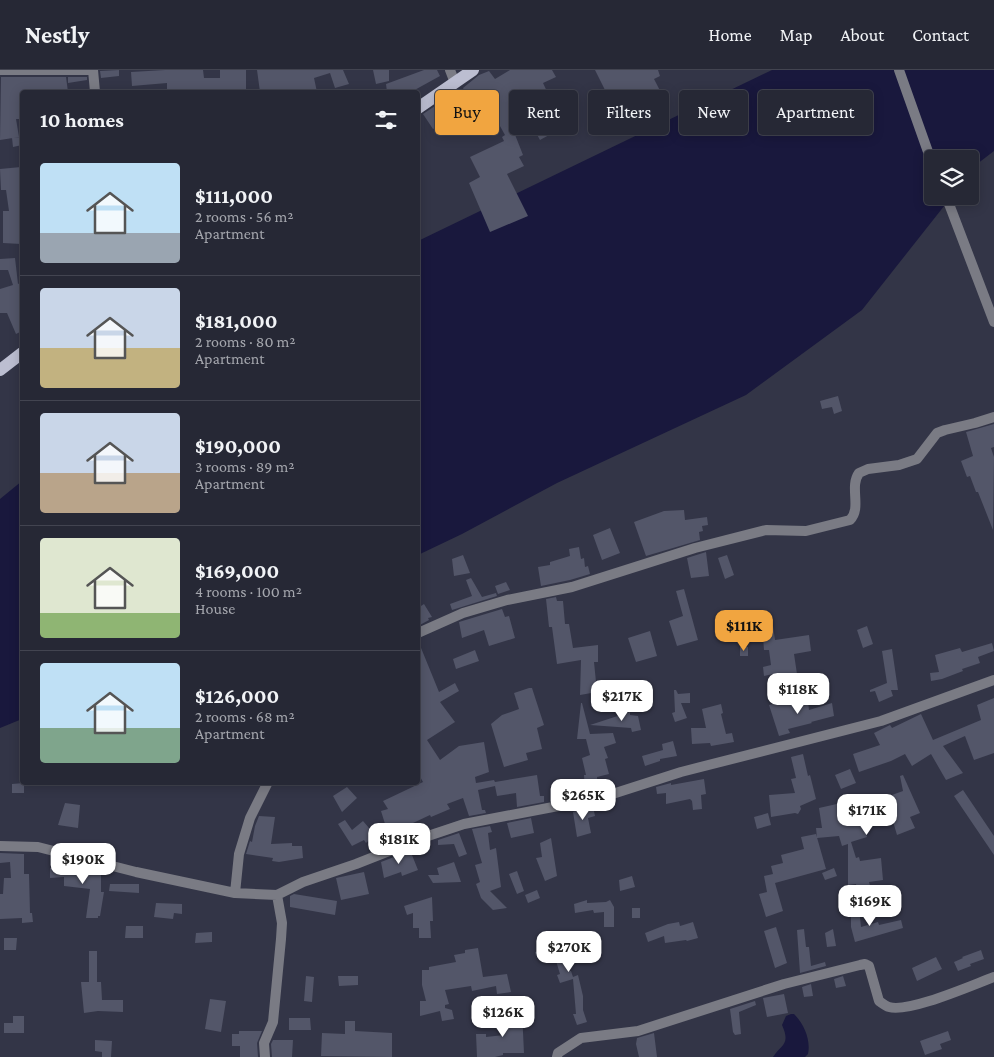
<!DOCTYPE html>
<meta charset="utf-8">
<style>
:root{--surface:#262835;--page:#323441;--text:#f1f3f6;--muted:#a4a6ad;--line:#424450;--accent:#f1a540}
body{margin:0;font-family:"Crimson Pro",serif;background:var(--page);color:var(--text);height:100vh;display:flex;flex-direction:column;font-size:19px;white-space:nowrap}
*{box-sizing:border-box;margin:0}
p{font-size:16px;color:var(--muted)}
.icon{flex:none;width:28px;height:28px;fill:none;stroke:currentColor;stroke-width:2;stroke-linecap:round;stroke-linejoin:round}
.map{position:relative;flex:1;overflow:hidden}
.sheet{position:absolute;left:20px;top:20px;width:400px;height:695px;display:flex;flex-direction:column;background:var(--surface);border-radius:5px;box-shadow:0 2px 12px #0003,0 0 0 1px var(--line)}
.sheet>*{flex:none}
.guide{position:absolute;left:435px;top:20px;width:475px;height:45px;display:flex;gap:10px}
.tools{position:absolute;left:924px;top:80px;display:grid;gap:10px}
.tools a{display:grid;place-items:center;width:55px;height:55px;border-radius:5px;background:var(--surface);box-shadow:0 2px 12px #0003,0 0 0 1px var(--line);font-size:25px}
.price{position:absolute;translate:-50% -42px;padding:0 11px;border-radius:10px;background:#fff;color:#222;font-size:16px;line-height:32px;filter:drop-shadow(0 1px 2px #0008)}
.price::after{content:'';position:absolute;left:50%;top:30px;width:15px;height:11px;margin-left:-8px;background:inherit;clip-path:polygon(0 0,100% 0,50% 100%)}
.price.current{background:var(--accent);color:#111}
ul{padding:0;list-style:none}
li{display:flex;align-items:center;gap:15px;height:125px;padding:0 20px}
li+li{border-top:1px solid var(--line)}
li span{display:grid;place-items:center;flex:none;width:140px;height:100px;border-radius:5px;color:#555}
li>.icon{margin-inline-start:auto}
span .icon{width:60px;height:60px;fill:#fffc;stroke-width:1}
li b{font-size:21px}
h2{display:flex;justify-content:space-between;align-items:center;height:60px;padding:0 20px;font-size:21px}
.tag{padding:0 18px;border-radius:5px;background:var(--surface);box-shadow:0 2px 12px #0003,0 0 0 1px var(--line);font-size:18px;line-height:45px}
.tag.current{background:var(--accent);color:#111}
header{display:flex;align-items:center;gap:30px;box-sizing:border-box;height:70px;padding:0 25px;background:var(--surface);border-bottom:1px solid var(--line)}
header strong{font-size:24px}
nav{display:flex;gap:28px;margin-inline-start:auto;font-size:18px}
.map>svg:first-child{display:block}
</style>
<header>
<strong>Nestly</strong>
<nav><a>Home</a><a>Map</a><a>About</a><a>Contact</a></nav>
</header>
<div class="map">
<svg width="994" height="987" viewBox="0 0 994 987">
<rect width="100%" height="100%" fill="#333547"/>
<path fill="#19183d" d="M772 0H994V81L977 94 970 103V89H932V126H952L862 240 746 325 557 413 462 464 418 485V171Z
M22 411V649L0 658V429Z
M791 944H794C804 954 811 970 808 984L805 987H773C781 974 791 975 782 955L786 946Z"/>
<path fill="#535669" d="M119 0V6L101 8 100 1Z
M165 0H203L204 8H220V0H246V22H167V13L132 16 131 2Z
M257 0H343L349 14 335 18 330 3 314 8 317 22H260Z
M373 0H389V11L376 14Z
M424 0H437L440 6 411 22H398L397 20 387 22 386 14Z
M510 0H552L556 7 543 13 551 30 544 33 555 53 545 59 549 65 540 70 526 45 512 57 523 85 519 87 524 96 507 104 528 146 490 162 469 113 480 107 470 87 504 71 502 67 505 65 496 49H494L486 31 464 41 460 36 444 46 447 52 433 59 423 44 447 28 449 31 466 24 463 18 479 5 489 1 495 9Z
M595 0H658L660 6 654 9 670 40 654 47V45L630 55 619 30 612 34Z
M1 7H66L68 22H47V20H22V49H16L19 67 0 70Z
M68 7H87V10L68 13Z
M22 67V75L13 77 12 68Z
M21 97 22 111V169H21V174L3 173V141H9L6 120H1L0 99Z
M15 188 18 214 20 213 22 220V261L16 264 7 243H0V219L13 215 8 200H0V189Z
M838 326 842 341 834 344 832 337 822 339 820 331Z
M994 354V377L991 378 994 387 993 460 978 422H976L970 406 967 407 961 391 973 386 966 362Z
M684 440 685 450 707 447 708 455 702 456 703 461 699 462 700 470 646 486 634 452 664 441Z
M610 458 620 483 602 490 593 465Z
M579 477 581 489 584 488 585 497 588 496 590 504 570 510 541 516 538 497 550 495V492L570 486 569 479Z
M706 482 709 506 691 508 687 488Z
M463 485 470 503 454 506 452 489Z
M727 485 734 505 725 509 718 488Z
M471 508 482 527 496 523 497 526 452 540 450 534 472 526 466 510Z
M506 512 510 520 498 524 495 516Z
M684 519 698 570 677 576 669 551 683 546 676 521Z
M556 527 557 531H563L565 554H569L573 578 598 575V592H594L597 622 580 625 581 590 557 594 552 557H549L546 529Z
M424 534 432 547 428 548 429 550 418 556V538Z
M502 539 505 547 509 546 515 568 489 576 484 560 462 568 459 552Z
M773 556 775 570 809 565 811 581 794 584 797 604 778 607V603L764 606 763 597 771 595 769 580H764L763 567 762 568 760 559Z
M867 556 873 574 863 578 857 560Z
M650 561 657 586 636 592 628 568Z
M418 573H419L439 622 455 613 459 621 440 632 455 652 427 670 440 690 459 676 484 672 489 702 475 707 476 713 494 710 495 712 537 705 540 726H544V732L517 737 516 723 497 726 495 716 478 720 482 740H485L486 743 469 746 463 728 447 734 450 739 431 747 430 745 396 761 398 770 391 773 381 741 388 739 383 731 423 712 418 703Z
M992 573 994 581 978 587 980 593 962 599 963 601 942 609 931 611 930 603 939 602 935 585 960 578 962 582Z
M740 577H748V586H740Z
M892 579 898 620H891L893 626 879 632 875 621 870 622V620L887 613 882 581Z
M475 580 479 591 456 599 453 589Z
M645 614 648 623 629 628 626 619Z
M529 618H532L544 655 537 658 542 679 526 683 528 690 504 697 491 654 502 645 519 639 514 623Z
M674 620H676L678 624 690 623V633H681L687 648 675 652 672 643 675 642Z
M994 628V683L974 690 965 666 943 676 963 703 946 710 931 684 912 696 905 684 891 691 859 702 853 684 880 675 874 663 890 655 892 658 921 644 933 670 981 650 977 635Z
M808 631 809 640 832 633 834 646 811 652 812 653 788 659 790 663 779 666 769 635 780 632 781 635Z
M581 633H582L590 664 613 663 616 673 604 677 608 688 605 689 609 704 597 707 598 720 585 721 584 705H586L582 688 590 685 586 669H577Z
M721 634 723 643 721 644 726 664 732 663 734 672 711 676 710 673 692 674 691 658H706L702 639Z
M630 642V645L638 646 641 660 632 662 631 658 590 655Z
M673 671 677 686 660 689V691L645 696 642 686 663 680 662 674Z
M803 684 808 706 810 705 816 729 800 736 801 739 798 744 795 743 771 747 769 725 795 723 791 709 796 708 791 687Z
M850 699 856 713 841 719 835 705Z
M903 705 920 743 910 747 915 758 897 765 892 748 872 753 873 756 864 759 867 767 851 772 856 788 859 787 860 791 881 788 883 810 869 812 874 830 888 827 889 836 860 839 856 814 848 815V774L842 776 839 766 817 768 816 758H822L819 738 850 731 852 741 878 733V730L903 721 900 706Z
M704 709 706 724 701 725 702 739 693 740 692 731 690 729 666 734V723L657 724 656 717 671 713V715Z
M24 713V723H12V714Z
M347 717 357 728 342 742 333 726Z
M963 720 994 766V785L954 726Z
M65 733 80 735 78 758 58 755Z
M593 736 595 746 588 748 591 763 577 767 573 742Z
M768 743 771 755 757 759 754 747Z
M259 746 275 747 271 774 292 773V776H302L303 788 279 792 272 791 273 788 246 784 250 771 252 772 255 756Z
M531 748 534 763 511 768 507 753Z
M345 750 352 760 363 751 375 765 366 773 364 770 352 776 338 754Z
M490 756 492 762 488 763 490 780 496 778 501 817 490 821 507 838 493 840 481 828 476 814 480 812 475 795 482 793 472 759Z
M459 763 467 784 459 787 454 774 438 775V770Z
M816 764 826 799 775 813 783 841 766 847 759 824 767 822 764 806 773 804 771 796 783 793 781 785 804 779 801 767Z
M551 768 557 806 545 811 536 788 542 787 540 773Z
M410 780 418 800 402 806 401 802 384 808 381 792 394 787 396 789 395 786Z
M0 783 24 784V804H29L30 843H32L33 852 22 853V848L0 849V824H3L4 808H11L10 792 0 793Z
M454 792 461 812 433 813 428 805H439L437 798Z
M69 795 84 796V803H101V822H104L100 846H98V848H86L90 819 64 816V807L50 808V798Z
M834 798 837 806 825 810 822 803Z
M517 801 524 821 517 824 509 804Z
M364 802 369 824 341 830 336 808Z
M632 806 635 817 620 821 619 810Z
M110 814H139V823L109 821Z
M537 820 540 828 528 833 525 825Z
M294 824 337 831 335 845 290 837V826Z
M432 827 433 851H430L431 868H419V858H413V843L407 845 404 836Z
M587 830V833L606 832 610 830 614 837V857H604V842L594 843 593 840 575 843 574 834Z
M156 833 182 834V844L174 843 173 849 154 847Z
M632 838H640V848H632Z
M851 838H859L861 857 878 852 879 855 901 850 903 858 855 872 851 857Z
M679 852 680 856 693 852 698 868 687 871 686 870 665 873 664 866 648 872 645 863 668 854Z
M126 856H143V868H125Z
M776 857 787 893 775 898 764 861Z
M804 859 806 877H809L811 896 825 892 826 896 800 903 797 860Z
M833 859 836 876 827 877 825 863Z
M212 862V872L195 873 196 863Z
M4 868H17L16 880H4Z
M585 868 586 879 562 881 568 901H571L573 907 578 905 583 926V940L587 952 577 955 573 944H576L573 909 560 913 557 905 560 904 554 884 536 886 535 882 568 872V870Z
M478 878 483 907 507 904 511 922 497 924 496 916 472 921 471 916 445 920 449 934 445 935V938L452 940 454 949 442 951 440 941 420 946V931H426L422 915V900H429V897L456 892 454 885 465 883V880Z
M981 880 984 889 970 894 971 896 958 901 954 892 963 888 962 887Z
M89 881H97V912H101L102 930H123V942L98 941 84 943 81 912H89Z
M936 887 942 899 917 911 912 898Z
M306 906 314 907 312 932 304 931Z
M338 906H358V915L339 916Z
M843 906 846 916 836 918 834 909Z
M811 914 813 926 804 927 802 917Z
M784 924 788 943 767 947 763 928Z
M210 929 226 931 221 962 205 959Z
M755 931 756 935 739 942 741 964 735 965 733 962 730 939Z
M507 941H522L524 983H503V985L495 987H477L476 964H486V967L504 965V942Z
M13 946H24V963H4V953H13Z
M289 948H310L311 960H289Z
M345 951H355V961L392 963V987L321 986 322 963 345 964Z
M239 961H262L257 973 258 987H240V976H232V964H239Z
M948 961 951 970 940 974 942 979 925 985 920 971Z
M654 963 657 987H639L636 974 637 968Z
M95 970 112 971 111 987H102V982L95 981Z
M273 970H293L292 987H272L271 974Z"/>
<g fill="none" stroke-linecap="round" stroke-linejoin="round">
<path stroke="#7a7b84" stroke-width="10" d="M0 0H93
M93 0 95 22
M450 0 455 13
M899 0 932 93
M946 126 994 252
M418 563 463 543 507 530 572 517 695 478 766 460 806 461 850 450C862 438 849 417 859 403L868 399 899 395 917 389 937 363 945 360 975 353 994 347
M0 776 38 777 136 802 235 823
M277 825 303 812 356 794 422 768 464 754 600 728 681 702 881 651 994 610
M265 987 264 973 273 952 281 869 282 853 277 825 235 823 239 784 250 748 268 712
M557 987 558 983 581 968 638 961 784 914 860 895 865 894 869 896 879 931C882 933 885 936 889 937 909 943 972 915 994 907"/>
<path stroke="#bcbed1" stroke-width="12" d="M418 38 473 0
M0 300 22 283"/>
</g>
</svg>
<div class="tools">
<a><svg class="icon" aria-label="layers" viewBox="0 0 24 24"><path d="M12 4l9 5-9 5-9-5zM3 14l9 5 9-5"/></svg></a>
</div>
<b class="price current" style="left:744px;top:582px">$111K</b>
<b class="price" style="left:798px;top:645px">$118K</b>
<b class="price" style="left:622px;top:652px">$217K</b>
<b class="price" style="left:583px;top:751px">$265K</b>
<b class="price" style="left:867px;top:766px">$171K</b>
<b class="price" style="left:399px;top:795px">$181K</b>
<b class="price" style="left:83px;top:815px">$190K</b>
<b class="price" style="left:870px;top:857px">$169K</b>
<b class="price" style="left:569px;top:903px">$270K</b>
<b class="price" style="left:503px;top:968px">$126K</b>
<div class="guide">
<a class="tag current">Buy</a>
<a class="tag">Rent</a>
<a class="tag">Filters</a>
<a class="tag">New</a>
<a class="tag">Apartment</a>
</div>
<section class="sheet">
<h2>10 homes<svg class="icon" aria-label="filters" viewBox="0 0 24 24"><path d="M4 7h16M4 17h16"/><circle cx="9" cy="7" r="2"/><circle cx="15" cy="17" r="2"/></svg></h2>
<ul>
<li><span style="background:linear-gradient(#bfe0f5 70%,#9aa5b1 0)"><svg class="icon" aria-label="home" viewBox="0 0 24 24"><path d="M3 11l9-7 9 7M6 9v11h12V9"/></svg></span><div><b>$111,000</b><p>2 rooms · 56 m²</p><p>Apartment</p></div></li>
<li><span style="background:linear-gradient(#c9d6e8 60%,#c2b280 0)"><svg class="icon" aria-label="home" viewBox="0 0 24 24"><path d="M3 11l9-7 9 7M6 9v11h12V9"/></svg></span><div><b>$181,000</b><p>2 rooms · 80 m²</p><p>Apartment</p></div></li>
<li><span style="background:linear-gradient(#c9d6e8 60%,#b9a48a 0)"><svg class="icon" aria-label="home" viewBox="0 0 24 24"><path d="M3 11l9-7 9 7M6 9v11h12V9"/></svg></span><div><b>$190,000</b><p>3 rooms · 89 m²</p><p>Apartment</p></div></li>
<li><span style="background:linear-gradient(#dfe7d0 75%,#8fb573 0)"><svg class="icon" aria-label="home" viewBox="0 0 24 24"><path d="M3 11l9-7 9 7M6 9v11h12V9"/></svg></span><div><b>$169,000</b><p>4 rooms · 100 m²</p><p>House</p></div></li>
<li><span style="background:linear-gradient(#bfe0f5 65%,#7fa58c 0)"><svg class="icon" aria-label="home" viewBox="0 0 24 24"><path d="M3 11l9-7 9 7M6 9v11h12V9"/></svg></span><div><b>$126,000</b><p>2 rooms · 68 m²</p><p>Apartment</p></div></li>
</ul>
</section>
</div>
